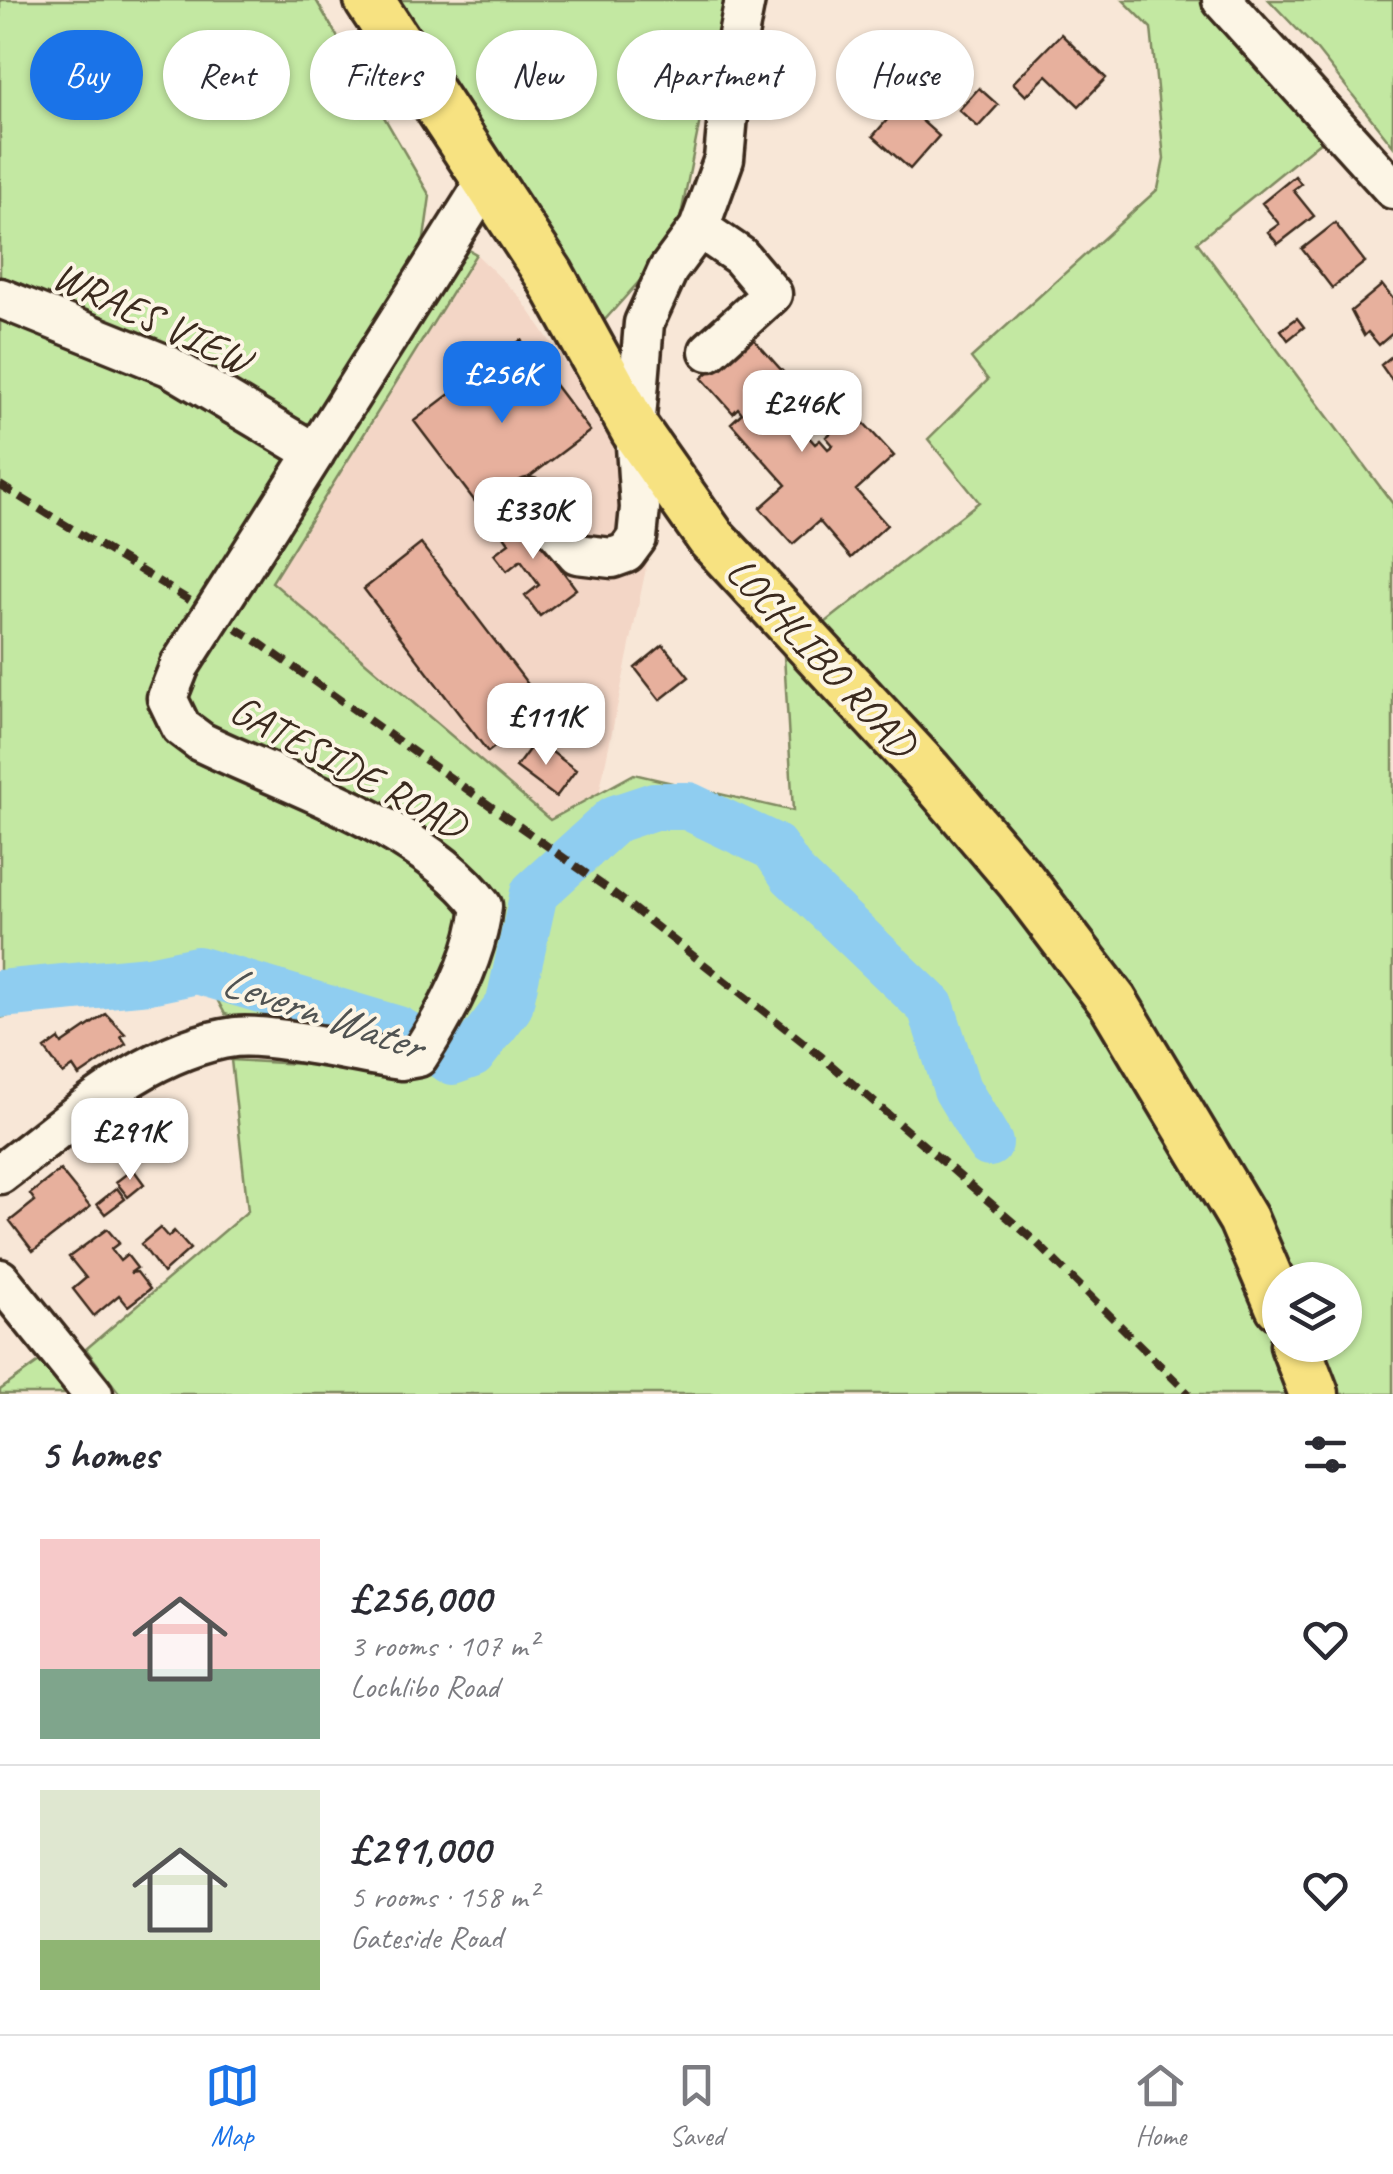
<!DOCTYPE html>
<meta charset="utf-8">
<style>
:root{--surface:#fff;--page:#f2f2f3;--text:#2b2b33;--muted:#7c7c81;--line:#e1e1e2;--accent:#1a73e8}
body{margin:0;font-family:Caveat,sans-serif;background:var(--page);color:var(--text);height:100vh;display:flex;flex-direction:column;font-size:38px;white-space:nowrap}
*{box-sizing:border-box;margin:0}
p{font-size:32px;color:var(--muted)}
.icon{flex:none;width:55px;height:55px;fill:none;stroke:currentColor;stroke-width:2;stroke-linecap:round;stroke-linejoin:round}
.map{position:relative;height:1394px;overflow:hidden}
.drawer{display:flex;flex-direction:column;background:var(--surface);flex:1}
.drawer>*{flex:none}
.hud{position:absolute;left:30px;top:30px;width:1335px;height:90px;display:flex;gap:20px}
.fabs{position:absolute;left:1262px;top:1262px;display:grid;gap:20px}
.fabs a{display:grid;place-items:center;width:100px;height:100px;border-radius:50%;background:var(--surface);box-shadow:0 2px 8px #0004;font-size:50px}
.price{position:absolute;translate:-50% -85px;padding:0 22px;border-radius:20px;background:#fff;color:#222;font-size:32px;line-height:65px;filter:drop-shadow(0 2px 5px #0008)}
.price::after{content:'';position:absolute;left:50%;top:60px;width:30px;height:22px;margin-left:-15px;background:inherit;clip-path:polygon(0 0,100% 0,50% 100%)}
.price.on{background:var(--accent);color:#fff}
ul{padding:0;list-style:none}
li{display:flex;align-items:center;gap:30px;height:250px;padding:0 40px}
li+li{border-top:2px solid var(--line)}
li span{display:grid;place-items:center;flex:none;width:280px;height:200px;border-radius:0px;color:#555}
li>.icon{margin-inline-start:auto}
span .icon{width:120px;height:120px;fill:#fffc;stroke-width:1}
li b{font-size:42px}
h2{display:flex;justify-content:space-between;align-items:center;height:120px;padding:0 40px;font-size:42px}
.pill{padding:0 35px;border-radius:45px;background:var(--surface);box-shadow:0 2px 8px #0004;font-size:35px;line-height:90px}
.pill.on{background:var(--accent);color:#fff}
.menu{display:flex;justify-content:space-around;align-items:center;height:140px;border-top:2px solid var(--line);background:var(--surface);font-size:28px;color:var(--muted)}
.menu a{display:grid;justify-items:center;gap:5px}
.menu .on{color:var(--accent)}
.map>svg:first-child{display:block}
</style>
<div class="map">
<svg width="1393" height="1394" viewBox="0 0 1393 1394">
<rect width="100%" height="100%" fill="#f8e7d7"/>
<filter id="ink" filterUnits="userSpaceOnUse"><feTurbulence type="fractalNoise" baseFrequency=".01" numOctaves="2"/><feDisplacementMap in="SourceGraphic" scale="20" xChannelSelector="R" yChannelSelector="G"/><feConvolveMatrix kernelMatrix="1 2 1 2 8 2 1 2 1" color-interpolation-filters="sRGB"/></filter>
<g filter="url(#ink)">
<path fill="#f3d6c6" d="M476 254 519 296 660 501 599 794 550 820 272 582Z"/>
<path fill="#c3e8a2" stroke="#7f8960" stroke-width="2.5" fill-rule="evenodd" d="M0 0H316L430 196 423 246 320 410 340 428 460 245 476 254 272 582 550 820 634 774 793 811 784 655 979 502 928 439 988 380 971 358 1158 189 1164 159 1151 28 1123 0H1208L1327 136 1197 242 1393 504V1394H120L86 1349 248 1211 231 1060 336 1066 318 1041 225 1014 202 972 0 1018ZM1280 1280H1345V1345H1280Z
M397 0H724L676 240 595 331Z
M1269 0H1393V146L1317 50Z
M42 1360 65 1394H0V1390Z"/>
<g fill="none" stroke-linecap="round" stroke-linejoin="round">
<path stroke="#8fcdf0" stroke-width="48" d="M0 994 149 980 197 970 398 1030 452 1061 472 1054 509 1006 534 893 615 819 654 806H688L774 847 793 875 931 1007 957 1089 989 1143"/>
</g>
<path fill="#e7b09d" stroke="#3b2a1e" stroke-width="2.5" d="M1061 34 1106 78 1079 106 1047 75 1026 96 1013 83Z
M979 88 998 105 978 127 959 110Z
M902 103 939 136 910 169 873 136Z
M1295 176 1301 184 1293 190 1314 216 1278 244 1268 232 1279 224 1262 203Z
M1335 223 1365 262 1332 288 1302 249Z
M1382 285 1393 299V333L1379 345 1368 332 1364 336 1351 311Z
M1297 318 1304 327 1288 340 1281 330Z
M750 335 783 372 761 391 764 395 768 391 815 444 820 440 828 449 833 445 826 437 847 419 854 426 861 420 894 456 856 490 887 525 851 558 819 521 793 544 760 508 786 485 731 423 742 413 738 408 733 413 702 378Z
M521 340 590 431 483 512 414 421Z
M1393 355V382L1381 365Z
M516 508 576 589 540 616 525 596 539 585 521 560 507 571 494 554 509 543 495 523Z
M421 544 546 708 488 752 364 589Z
M663 645 689 677 660 700 635 668Z
M536 740 576 770 556 797 516 767Z
M106 1014 125 1034 121 1036 126 1044 79 1076 73 1067 63 1074 45 1049 59 1039 62 1044Z
M133 1169 144 1184 128 1197 116 1182Z
M60 1170 90 1207 33 1251 10 1221 35 1201 30 1194Z
M117 1188 125 1199 105 1214 97 1204Z
M160 1228 168 1237 174 1231 190 1249 163 1273 141 1244Z
M107 1229 119 1243 111 1249 120 1261 127 1255 137 1268 130 1273 137 1272 150 1289 128 1306 119 1295 94 1316 73 1289 86 1278 69 1257Z"/>
<g fill="none" stroke-linecap="round" stroke-linejoin="round">
<g stroke="#3b2a1e" stroke-width="45">
<path id="minor" d="M1222 0 1393 189
M699 228 740 256 772 294 709 351
M0 298 169 366 315 453
M530 499 577 554 612 558 626 553 637 538 640 508 635 430 644 323 668 270 699 228 724 159 733 61 745 0
M237 576 489 177
M0 1174C70 1122 145 1049 235 1037 270 1033 361 1054 401 1060L418 1057C447 1013 477 958 482 906 424 828 288 784 201 742L181 727 167 698 180 665
M0 1279 93 1394"/>
</g>
<g stroke="#3b2a1e" stroke-width="55">
<path id="major" d="M369 0 549 274 635 430 711 538 928 772 1021 881 1113 1002 1243 1219 1280 1306
M1295 1345 1314 1394"/>
</g>
<use href="#minor" stroke="#fcf5e5" stroke-width="38"/>
<use href="#major" stroke="#f7e281" stroke-width="48"/>
<path stroke="#3b2a1e" stroke-width="8" stroke-dasharray="15 8" stroke-linecap="butt" d="M0 485 258 642 611 891 822 1057 1037 1243 1189 1394"/>
<g stroke="#3b2a1e" stroke-width="45" stroke-linecap="butt">
<path id="minor-bridge" d="M180 665 237 576"/>
</g>
<use href="#minor-bridge" stroke="#fcf5e5" stroke-width="38"/>
</g>
</g>
<g text-anchor="middle" dominant-baseline="central" stroke-width="8" stroke-linejoin="round" paint-order="stroke">
<g font-size="42" fill="#3b2a1e" stroke="#fcf5e5">
<text transform="translate(152 318) rotate(25)">WRAES VIEW</text>
<text transform="translate(821 657) rotate(47)">LOCHLIBO ROAD</text>
<text transform="translate(348 767) rotate(28)">GATESIDE ROAD</text>
</g>
<g font-size="45" font-style="italic" fill="#505352" stroke="#fcf5e5">
<text transform="translate(322 1013) rotate(19)">Levern Water</text>
</g>
</g>
</svg>
<div class="fabs">
<a><svg class="icon" aria-label="layers" viewBox="0 0 24 24"><path d="M12 4l9 5-9 5-9-5zM3 14l9 5 9-5"/></svg></a>
</div>
<b class="price on" style="left:502px;top:426px">£256K</b>
<b class="price" style="left:802px;top:455px">£246K</b>
<b class="price" style="left:533px;top:562px">£330K</b>
<b class="price" style="left:546px;top:768px">£111K</b>
<b class="price" style="left:130px;top:1183px">£291K</b>
<div class="hud">
<a class="pill on">Buy</a>
<a class="pill">Rent</a>
<a class="pill">Filters</a>
<a class="pill">New</a>
<a class="pill">Apartment</a>
<a class="pill">House</a>
</div>
</div>
<section class="drawer">
<h2>5 homes<svg class="icon" aria-label="filters" viewBox="0 0 24 24"><path d="M4 7h16M4 17h16"/><circle cx="9" cy="7" r="2"/><circle cx="15" cy="17" r="2"/></svg></h2>
<ul>
<li><span style="background:linear-gradient(#f6c9c9 65%,#7fa58c 0)"><svg class="icon" aria-label="home" viewBox="0 0 24 24"><path d="M3 11l9-7 9 7M6 9v11h12V9"/></svg></span><div><b>£256,000</b><p>3 rooms · 107 m²</p><p>Lochlibo Road</p></div><svg class="icon" aria-label="heart" viewBox="0 0 24 24"><path d="M12 20l-8-8c-3-5 5-10 8-4 3-6 11-1 8 4z"/></svg></li>
<li><span style="background:linear-gradient(#dfe7d0 75%,#8fb573 0)"><svg class="icon" aria-label="home" viewBox="0 0 24 24"><path d="M3 11l9-7 9 7M6 9v11h12V9"/></svg></span><div><b>£291,000</b><p>5 rooms · 158 m²</p><p>Gateside Road</p></div><svg class="icon" aria-label="heart" viewBox="0 0 24 24"><path d="M12 20l-8-8c-3-5 5-10 8-4 3-6 11-1 8 4z"/></svg></li>
</ul>
</section>
<nav class="menu">
<a class="on"><svg class="icon" aria-label="map" viewBox="0 0 24 24"><path d="M3 6l6-2 6 2 6-2v14l-6 2-6-2-6 2zM9 4v14M15 6v14"/></svg>Map</a>
<a><svg class="icon" aria-label="saved" viewBox="0 0 24 24"><path d="M7 4h10v16l-5-4-5 4z"/></svg>Saved</a>
<a><svg class="icon" aria-label="home" viewBox="0 0 24 24"><path d="M3 11l9-7 9 7M6 9v11h12V9"/></svg>Home</a>
</nav>
